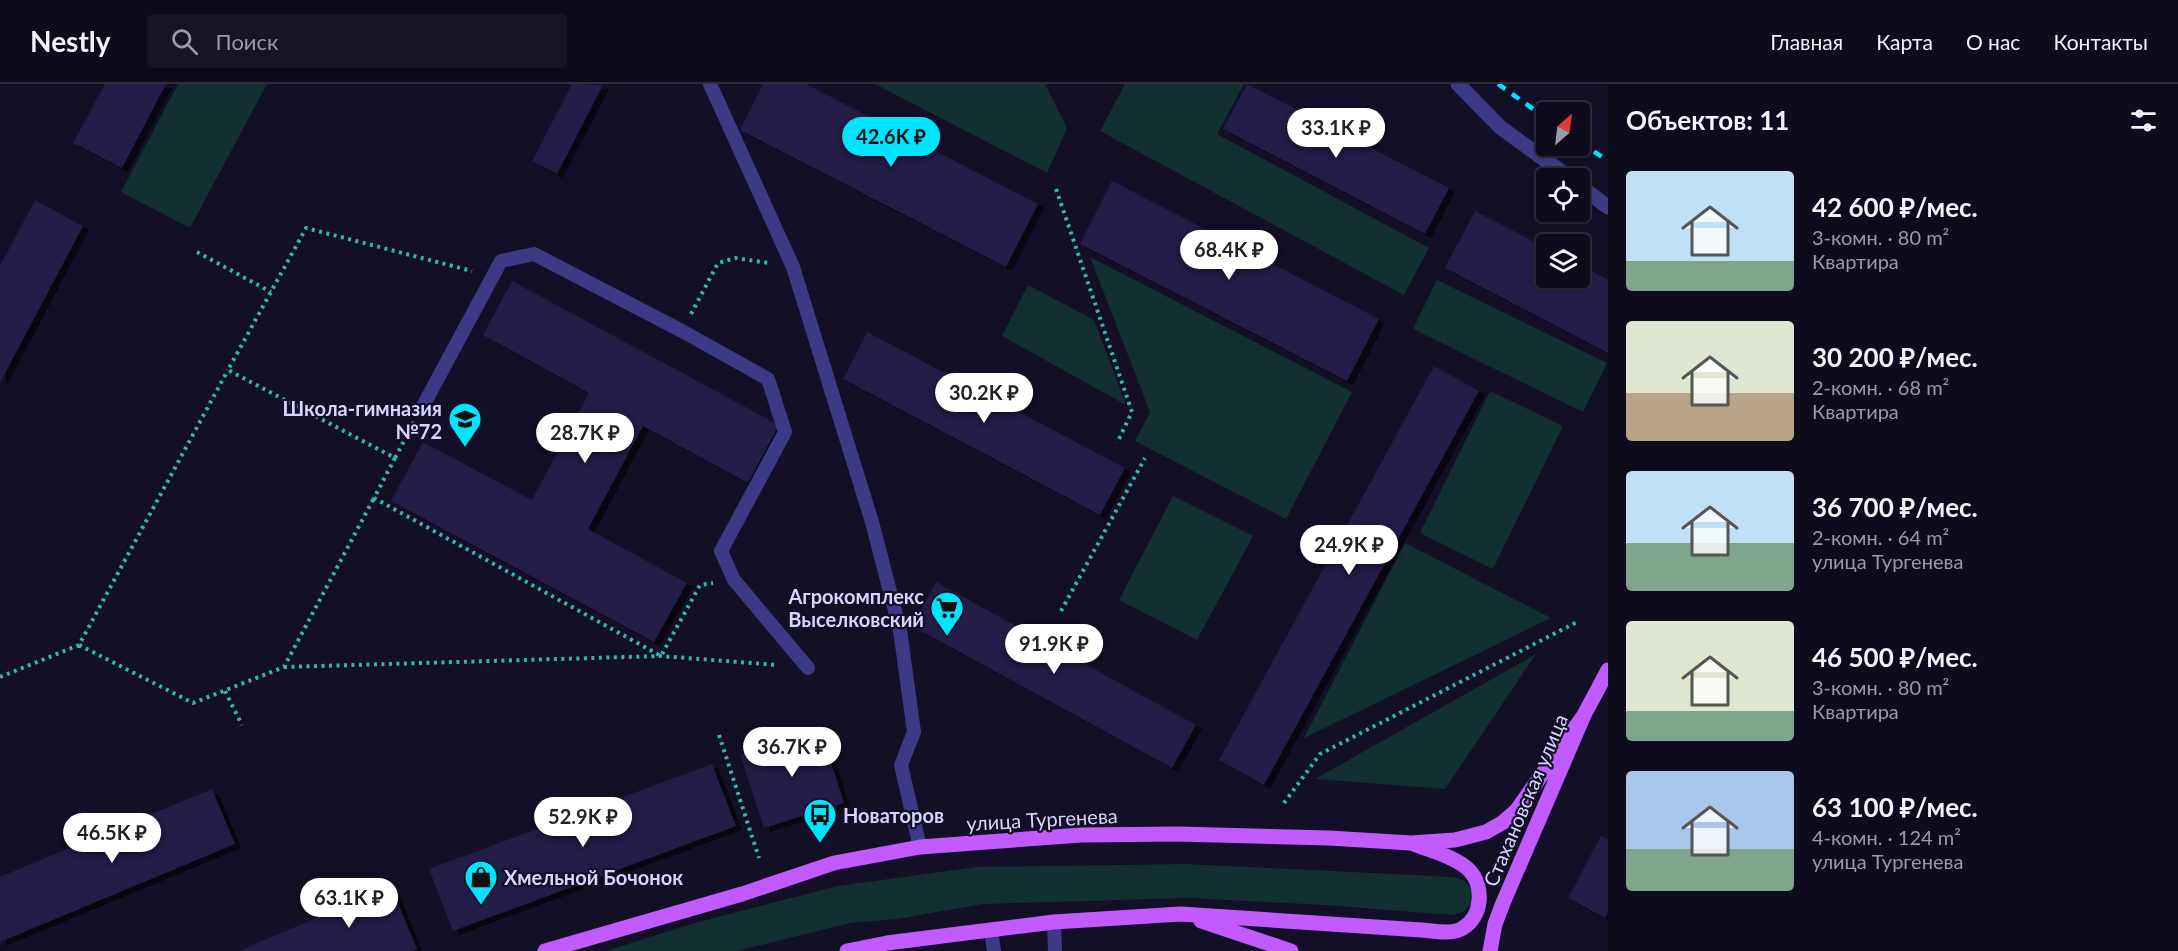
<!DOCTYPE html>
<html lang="ru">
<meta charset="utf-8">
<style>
:root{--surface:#0e0b1c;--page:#171425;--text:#f1f3f6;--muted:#9b9ba3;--line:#2e2b3b;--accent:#00e5ff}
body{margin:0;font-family:Lato,sans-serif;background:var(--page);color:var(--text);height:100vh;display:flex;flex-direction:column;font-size:22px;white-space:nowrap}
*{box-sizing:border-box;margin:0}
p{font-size:20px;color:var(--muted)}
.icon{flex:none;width:33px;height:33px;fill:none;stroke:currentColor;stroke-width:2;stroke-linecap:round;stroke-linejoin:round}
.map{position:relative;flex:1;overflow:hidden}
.panel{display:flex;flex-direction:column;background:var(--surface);width:570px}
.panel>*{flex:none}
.needle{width:39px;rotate:28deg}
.controls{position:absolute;left:1536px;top:18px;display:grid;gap:12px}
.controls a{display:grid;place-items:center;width:54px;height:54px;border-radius:6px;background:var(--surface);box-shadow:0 2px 4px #0004,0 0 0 2px var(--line);font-size:30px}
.price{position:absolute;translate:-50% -51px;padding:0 14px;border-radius:21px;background:#fff;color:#222;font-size:20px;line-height:39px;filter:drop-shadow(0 2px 3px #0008)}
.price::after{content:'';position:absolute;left:50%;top:36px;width:18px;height:14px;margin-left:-9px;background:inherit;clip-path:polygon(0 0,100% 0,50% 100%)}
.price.current{background:var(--accent);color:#111}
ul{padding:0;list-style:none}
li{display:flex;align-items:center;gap:18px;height:150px;padding:0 18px}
li span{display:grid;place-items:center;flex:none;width:168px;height:120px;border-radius:6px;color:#555}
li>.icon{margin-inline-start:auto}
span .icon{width:72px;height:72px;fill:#fffc;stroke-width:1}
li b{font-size:26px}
h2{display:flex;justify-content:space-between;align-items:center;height:72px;padding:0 18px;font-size:26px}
header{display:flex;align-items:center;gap:36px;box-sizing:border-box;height:84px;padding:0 30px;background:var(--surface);border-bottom:2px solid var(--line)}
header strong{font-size:28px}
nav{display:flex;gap:33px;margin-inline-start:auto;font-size:21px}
.search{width:420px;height:54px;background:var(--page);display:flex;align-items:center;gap:15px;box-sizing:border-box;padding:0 21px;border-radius:6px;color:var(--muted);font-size:22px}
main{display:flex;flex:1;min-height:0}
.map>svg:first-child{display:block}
</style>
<header>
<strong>Nestly</strong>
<div class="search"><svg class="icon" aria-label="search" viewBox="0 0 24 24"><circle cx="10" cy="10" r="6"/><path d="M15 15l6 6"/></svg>Поиск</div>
<nav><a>Главная</a><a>Карта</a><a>О нас</a><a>Контакты</a></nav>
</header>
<main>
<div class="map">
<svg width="1608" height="867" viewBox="0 0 1608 867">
<defs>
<filter id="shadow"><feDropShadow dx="6" dy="4" stdDeviation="0" flood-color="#0009"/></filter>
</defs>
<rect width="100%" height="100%" fill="#130f26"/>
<path fill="#12302f" d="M178 0H267L190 144 121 108Z
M875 0H1045L1067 44 1047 89Z
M1125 0H1244L1217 50 1429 164 1404 211 1100 47Z
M1090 173 1352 308 1286 435 1135 357 1150 328Z
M1437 196 1607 279 1583 328 1413 245Z
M1028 201 1094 236 1126 321 1002 252Z
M1490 307 1563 342 1493 485 1420 449Z
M1173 412 1253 452 1197 556 1119 516Z
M1405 459 1551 534 1304 654Z
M1536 570 1445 705 1315 695Z
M1185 780 1453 793C1480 798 1479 828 1452 831L1325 821 1188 814 983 820 897 835 851 839 736 867H606L698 838 838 802 977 783Z"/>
<path fill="#241b47" filter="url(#shadow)" d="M105 0H166L122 84 73 59Z
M572 0 603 1 557 90 532 77Z
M763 0H806L1038 120 1006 183 740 46Z
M1247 0 1449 104 1425 150 1223 45Z
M1112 97 1379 235 1347 297 1080 160Z
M35 116 83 142 0 299V182Z
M1475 127 1546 164V194H1580V181L1608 196V269L1445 184Z
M512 197 779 341 748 399 643 342 588 445 687 499 654 558 391 417 423 358 532 416 589 309 483 251Z
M867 248 1125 384 1100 431 843 295Z
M1434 282 1479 307 1264 701 1219 676Z
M936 498 1196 641 1172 684 912 542Z
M820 645 844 719 764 744 740 670Z
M712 680 736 742 453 847 429 785Z
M212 705 235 760 0 858V793Z
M1601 752 1608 756V828L1605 834 1568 814Z
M391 802 417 865 413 867H239Z"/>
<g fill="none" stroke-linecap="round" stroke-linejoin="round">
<path stroke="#2fb8b0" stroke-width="4" stroke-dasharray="3 4.5" stroke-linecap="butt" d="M1056 105 1132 328 1117 359
M197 168 271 208
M691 230 718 179 735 174 769 179
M414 338 395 374 228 286 306 144 472 187
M395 374 374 414 661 572 700 501 713 499
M1061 527 1145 374
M79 561 193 619 284 583 374 414
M284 583 661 572 777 581
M0 593 79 561 228 286
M225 607 242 641
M719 651 759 774
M1284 719 1320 670 1577 538"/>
<path stroke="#3d3a85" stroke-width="14" d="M710 0 793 183 872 438 900 546 914 648 901 681 920 763
M423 322 501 177 534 170 682 247 768 295 785 348 721 467 734 496 808 584
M1054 838 1055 867
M991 846 994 867"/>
<path stroke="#3d3a85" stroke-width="15" d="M1458 0 1500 43 1570 94
M1580 102 1608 123"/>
<path stroke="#c25bff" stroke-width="15" d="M1201 837 1291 867
M545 867 742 810 834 779 920 763 1081 751 1178 750 1329 754 1411 759 1455 756 1486 748 1502 739 1516 727 1584 631
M847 867 887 859 1054 838 1181 830 1421 846C1434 847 1452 851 1463 844 1483 832 1484 801 1469 786 1456 773 1431 767 1414 760
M1490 867 1495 840 1503 819 1584 631 1608 586"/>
<path stroke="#00e5ff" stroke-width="4.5" stroke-dasharray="9 8" stroke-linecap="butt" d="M1498 0 1546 34
M1580 58 1608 77"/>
</g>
<defs>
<g id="school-pin" transform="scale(1.725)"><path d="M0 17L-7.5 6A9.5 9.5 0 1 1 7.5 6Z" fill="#00e5ff" stroke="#130f26"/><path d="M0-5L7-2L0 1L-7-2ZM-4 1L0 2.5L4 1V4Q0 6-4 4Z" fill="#111"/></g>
<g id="supermarket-pin" transform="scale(1.725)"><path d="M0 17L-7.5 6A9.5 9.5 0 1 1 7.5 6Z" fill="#00e5ff" stroke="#130f26"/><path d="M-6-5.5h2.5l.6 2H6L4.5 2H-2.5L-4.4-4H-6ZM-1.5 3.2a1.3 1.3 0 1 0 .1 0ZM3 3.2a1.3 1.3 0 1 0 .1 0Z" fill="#111"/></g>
<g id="bus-pin" transform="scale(1.725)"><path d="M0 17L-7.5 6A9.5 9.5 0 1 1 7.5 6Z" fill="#00e5ff" stroke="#130f26"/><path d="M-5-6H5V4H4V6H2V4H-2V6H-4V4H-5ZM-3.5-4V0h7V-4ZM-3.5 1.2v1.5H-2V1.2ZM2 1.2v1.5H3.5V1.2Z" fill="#111"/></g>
<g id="shop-pin" transform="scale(1.725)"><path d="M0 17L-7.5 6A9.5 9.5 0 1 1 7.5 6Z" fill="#00e5ff" stroke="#130f26"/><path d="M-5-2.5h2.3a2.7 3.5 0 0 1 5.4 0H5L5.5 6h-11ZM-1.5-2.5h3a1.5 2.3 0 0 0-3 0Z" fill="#111"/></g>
</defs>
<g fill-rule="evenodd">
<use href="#school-pin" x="465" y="335"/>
<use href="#supermarket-pin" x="947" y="524"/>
<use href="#bus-pin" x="820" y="731"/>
<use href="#shop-pin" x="481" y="793"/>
</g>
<g text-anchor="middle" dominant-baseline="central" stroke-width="4.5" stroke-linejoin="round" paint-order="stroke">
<g font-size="20" font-weight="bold" fill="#d9d4ff" stroke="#130f26" text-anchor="end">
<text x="442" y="324">Школа-гимназия<tspan x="442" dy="23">№72</tspan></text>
<text x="924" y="512">Агрокомплекс<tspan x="924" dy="23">Выселковский</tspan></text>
<text x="843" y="731" text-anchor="start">Новаторов</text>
<text x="504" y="793" text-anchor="start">Хмельной Бочонок</text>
</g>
<g font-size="20" fill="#d9d4ff" stroke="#130f26">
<text transform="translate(1525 716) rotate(-67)">Стахановская улица</text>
<text transform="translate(1042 735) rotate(-3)">улица Тургенева</text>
</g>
</g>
</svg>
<div class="controls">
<a><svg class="needle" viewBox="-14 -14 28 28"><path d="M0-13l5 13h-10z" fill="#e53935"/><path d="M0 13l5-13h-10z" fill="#9b9ba3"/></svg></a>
<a><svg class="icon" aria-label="locate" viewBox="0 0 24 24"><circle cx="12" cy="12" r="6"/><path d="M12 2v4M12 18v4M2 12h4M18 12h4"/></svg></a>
<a><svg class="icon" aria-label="layers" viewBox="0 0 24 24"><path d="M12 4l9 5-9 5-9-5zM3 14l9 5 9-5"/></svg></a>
</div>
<b class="price" style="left:1336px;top:75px">33.1K ₽</b>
<b class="price current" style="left:891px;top:84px">42.6K ₽</b>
<b class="price" style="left:1229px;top:197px">68.4K ₽</b>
<b class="price" style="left:984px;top:340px">30.2K ₽</b>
<b class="price" style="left:585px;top:380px">28.7K ₽</b>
<b class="price" style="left:1349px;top:492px">24.9K ₽</b>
<b class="price" style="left:1054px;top:591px">91.9K ₽</b>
<b class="price" style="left:792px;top:694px">36.7K ₽</b>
<b class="price" style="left:583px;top:764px">52.9K ₽</b>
<b class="price" style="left:112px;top:780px">46.5K ₽</b>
<b class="price" style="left:349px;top:845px">63.1K ₽</b>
</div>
<section class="panel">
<h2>Объектов: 11<svg class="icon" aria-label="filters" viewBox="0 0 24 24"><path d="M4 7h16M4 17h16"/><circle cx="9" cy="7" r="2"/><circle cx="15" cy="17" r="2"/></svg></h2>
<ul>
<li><span style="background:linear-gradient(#bfe0f5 75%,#7fa58c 0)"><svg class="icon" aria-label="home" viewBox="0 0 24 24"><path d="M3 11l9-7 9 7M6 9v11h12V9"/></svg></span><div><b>42 600 ₽/мес.</b><p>3-комн. · 80 m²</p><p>Квартира</p></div></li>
<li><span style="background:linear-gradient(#dfe7d0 60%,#b9a48a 0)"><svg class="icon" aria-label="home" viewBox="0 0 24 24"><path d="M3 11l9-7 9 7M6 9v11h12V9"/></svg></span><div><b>30 200 ₽/мес.</b><p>2-комн. · 68 m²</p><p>Квартира</p></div></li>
<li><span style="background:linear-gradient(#bfe0f5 60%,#7fa58c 0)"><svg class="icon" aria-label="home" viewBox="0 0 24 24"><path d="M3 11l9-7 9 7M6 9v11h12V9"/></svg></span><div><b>36 700 ₽/мес.</b><p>2-комн. · 64 m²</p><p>улица Тургенева</p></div></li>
<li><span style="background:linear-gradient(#dfe7d0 75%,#7fa58c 0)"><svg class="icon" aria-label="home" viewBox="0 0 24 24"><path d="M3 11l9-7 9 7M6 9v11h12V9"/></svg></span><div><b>46 500 ₽/мес.</b><p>3-комн. · 80 m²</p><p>Квартира</p></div></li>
<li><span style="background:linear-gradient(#a9c7e8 65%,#7fa58c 0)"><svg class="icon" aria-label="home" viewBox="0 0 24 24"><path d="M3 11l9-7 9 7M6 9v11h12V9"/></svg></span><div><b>63 100 ₽/мес.</b><p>4-комн. · 124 m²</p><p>улица Тургенева</p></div></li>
</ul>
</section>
</main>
